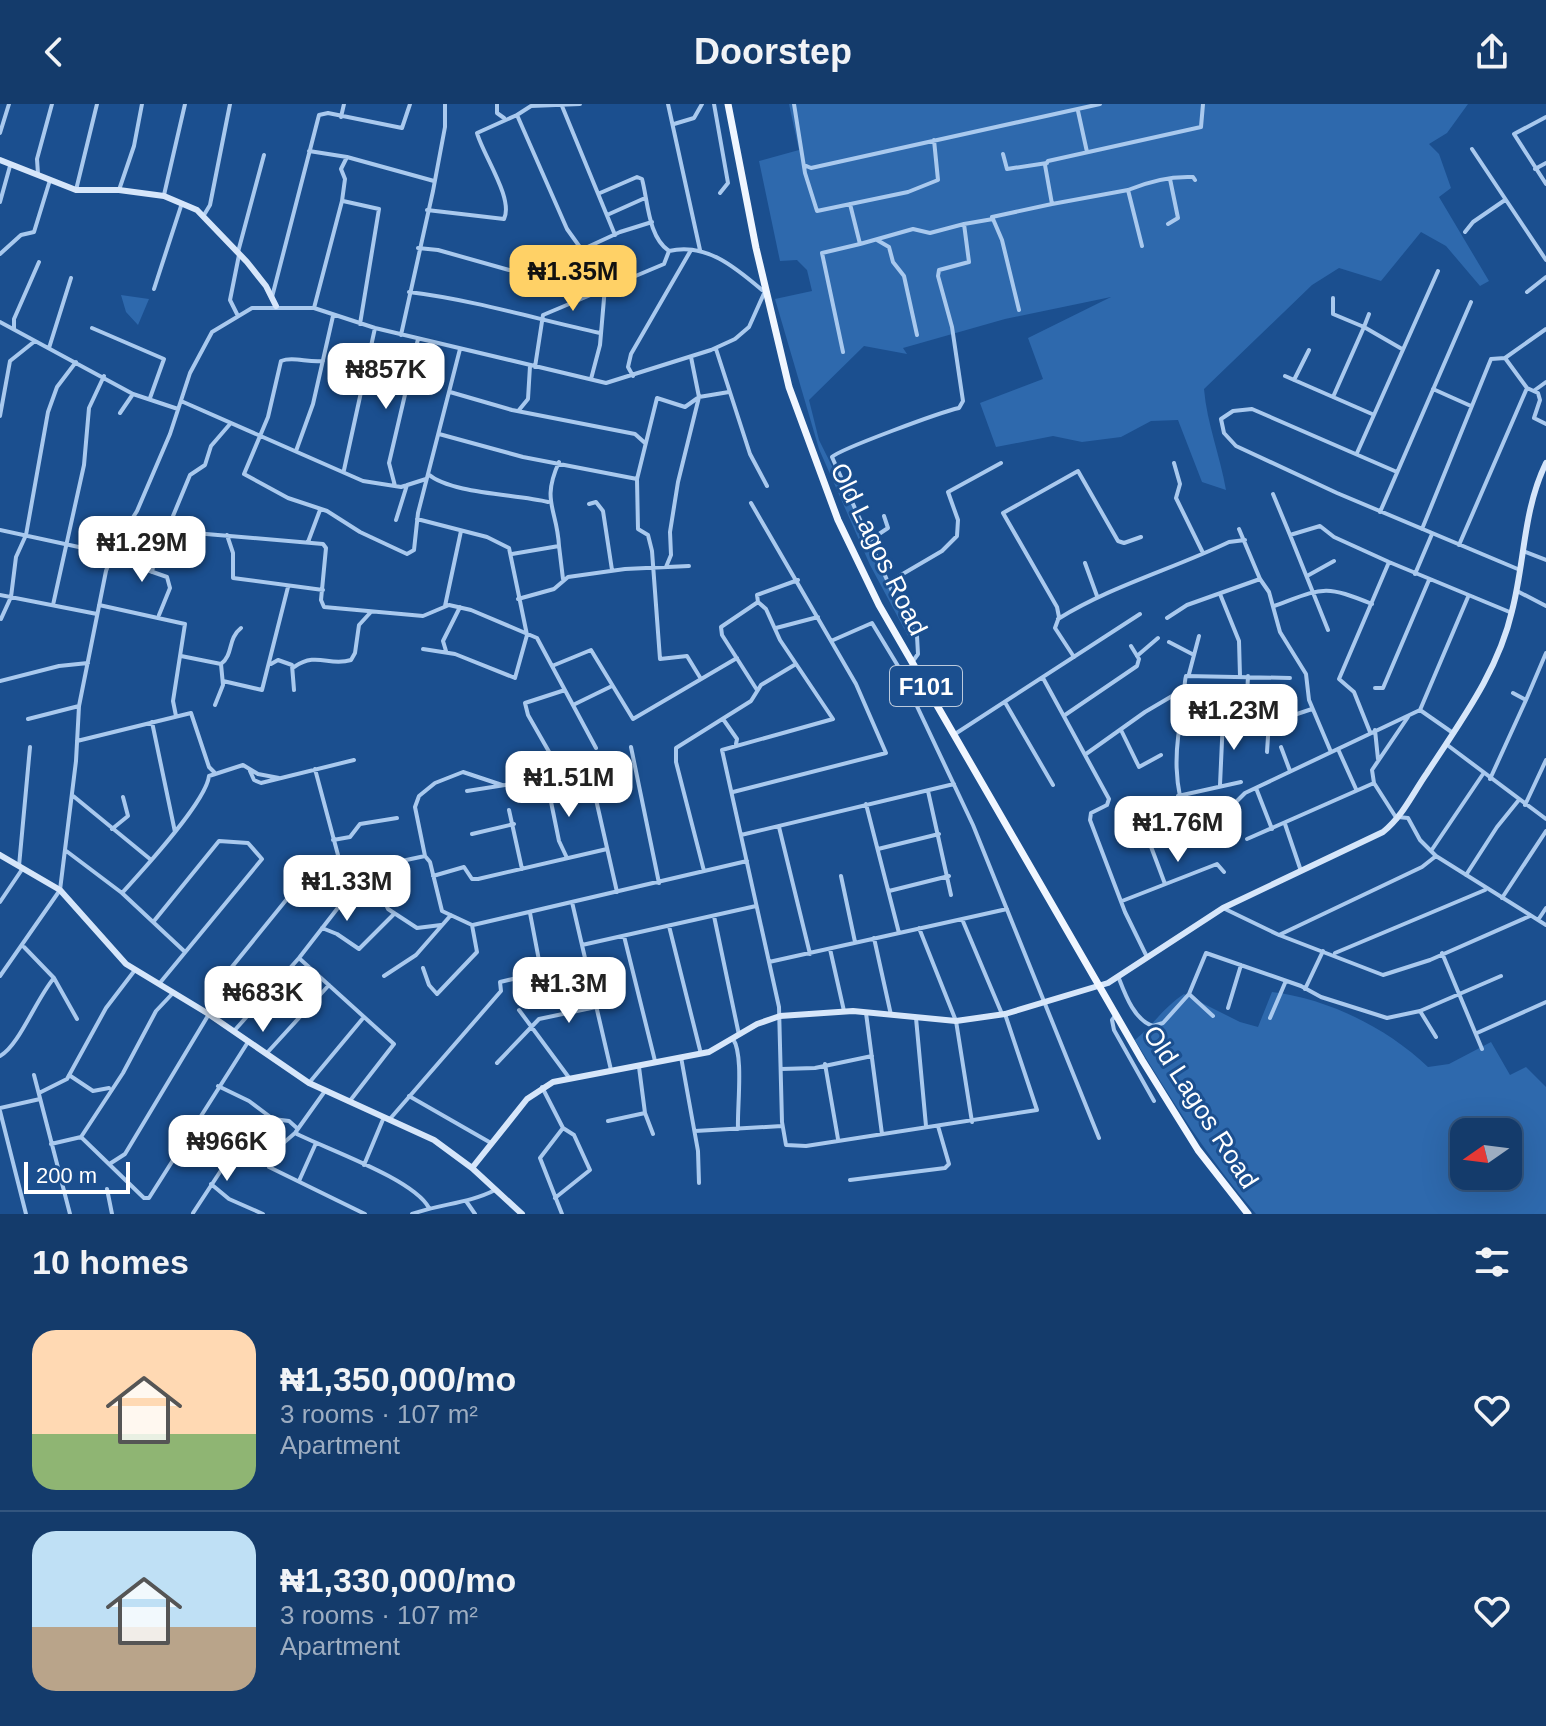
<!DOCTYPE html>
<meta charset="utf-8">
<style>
:root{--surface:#143b6b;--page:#214673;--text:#f1f3f6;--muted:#9dadc1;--line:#33557e;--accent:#ffd166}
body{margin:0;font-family:Arial,sans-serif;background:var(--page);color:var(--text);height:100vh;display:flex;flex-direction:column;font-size:30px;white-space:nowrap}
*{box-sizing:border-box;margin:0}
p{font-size:26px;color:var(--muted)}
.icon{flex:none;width:44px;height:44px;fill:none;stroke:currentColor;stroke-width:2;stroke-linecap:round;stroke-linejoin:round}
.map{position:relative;height:1110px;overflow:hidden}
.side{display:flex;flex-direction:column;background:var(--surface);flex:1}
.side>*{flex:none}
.needle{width:52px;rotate:256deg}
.controls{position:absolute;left:1450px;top:1014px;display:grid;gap:16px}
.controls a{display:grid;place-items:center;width:72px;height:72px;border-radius:16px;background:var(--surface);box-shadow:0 8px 32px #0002,0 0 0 2px var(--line);font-size:40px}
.scale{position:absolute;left:24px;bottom:20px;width:106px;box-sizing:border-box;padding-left:8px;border:4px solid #fff;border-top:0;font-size:22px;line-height:28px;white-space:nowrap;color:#fff;-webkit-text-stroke:6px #1b4f8f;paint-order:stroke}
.price{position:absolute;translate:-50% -68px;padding:0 18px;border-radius:16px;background:#fff;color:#222;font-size:26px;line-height:52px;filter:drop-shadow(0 2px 4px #0008)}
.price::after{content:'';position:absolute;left:50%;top:48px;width:24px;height:18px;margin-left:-12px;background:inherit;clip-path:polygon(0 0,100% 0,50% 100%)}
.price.current{background:var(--accent);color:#111}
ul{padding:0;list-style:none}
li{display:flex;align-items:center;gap:24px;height:200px;padding:0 32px}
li+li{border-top:2px solid var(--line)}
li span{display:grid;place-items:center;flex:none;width:224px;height:160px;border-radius:24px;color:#555}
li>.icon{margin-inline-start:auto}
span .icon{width:96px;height:96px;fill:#fffc;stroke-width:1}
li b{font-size:34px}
h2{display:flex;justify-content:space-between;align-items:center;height:96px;padding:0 32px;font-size:34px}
header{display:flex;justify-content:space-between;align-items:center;height:104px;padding:0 32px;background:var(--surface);font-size:36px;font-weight:800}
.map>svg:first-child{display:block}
</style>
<header><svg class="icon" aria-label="back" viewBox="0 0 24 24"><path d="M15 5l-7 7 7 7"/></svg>Doorstep<svg class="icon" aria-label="share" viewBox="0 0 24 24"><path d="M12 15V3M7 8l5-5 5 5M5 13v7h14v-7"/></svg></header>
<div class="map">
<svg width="1546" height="1110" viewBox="0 0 1546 1110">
<rect width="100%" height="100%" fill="#1b4f8f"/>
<path fill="#2e69ad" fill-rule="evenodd" d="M789 0H1468L1447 29 1429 40 1439 50 1451 84 1439 93 1489 177 1480 182 1446 142 1421 128 1381 177 1339 164 1312 181 1204 285C1207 320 1220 351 1226 386L1202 378 1178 316 1151 317 1121 333 1082 338 1053 332 996 343 980 299 1043 275 1028 234 1111 193 1005 215 903 244 907 250 864 242 809 296 819 336 902 503 909 534 870 461 819 345 775 195 812 187 807 166 797 156 780 157 759 57 799 46Z
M121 191 149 195 138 221 126 208Z
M1272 888C1329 895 1387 924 1428 963L1449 960 1491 938 1510 971 1526 963 1546 983V1110H1256C1209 1056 1172 997 1135 936 1154 920 1164 903 1184 890L1240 918 1258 923ZM1464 1028H1508V1072H1464Z"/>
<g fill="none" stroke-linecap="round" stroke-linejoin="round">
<path stroke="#a9c9ee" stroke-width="4" d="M497 0V9L504 14
M580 0 531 2 517 11 567 125 582 146 584 192
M668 0 700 146
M714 0 728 79 720 89
M794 0 805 69 817 107 908 88 938 76 934 36
M562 2 615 131
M1078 7 1087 48
M341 13 344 0
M1546 13 1514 30 1546 80
M674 20 694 14 702 0
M0 29 9 0
M1472 45 1546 156
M309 47 347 53 434 77
M1003 50 1007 65 1047 59
M804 61 811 64 1100 0
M1535 65 1546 59
M38 70 37 55 52 0
M76 86 97 0
M119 86 134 42 142 0
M1128 86C1147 78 1171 72 1193 73L1195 76
M600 89 637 73 642 75C648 97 648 133 669 147
M164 91 185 0
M343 97 379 105 360 220
M0 98 10 62
M850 100 860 140 913 125 930 129 964 120 969 158 939 166 938 172 952 223 963 297 959 304C941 308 840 345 832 353L896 496 917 532 918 550 913 557
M1052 100 1128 86 1142 142
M427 106 504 115C514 95 483 51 477 29L517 11
M204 111 210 101 230 0
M607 111 645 94
M992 113 1052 100 1045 61 1048 57 1201 23 1203 0
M964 120 993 115 1002 136 1019 206
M1168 120 1178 114 1170 75
M1465 128 1473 118 1505 96
M877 136 889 143 893 158 904 172 917 231
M418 144 438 146 509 166H538L620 128 652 118
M669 147C706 138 736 164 762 186
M238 148 264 51
M0 150 21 131 34 128 50 76
M154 185 182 99
M409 188C474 196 536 215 600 229
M1527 188 1546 173
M272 193 319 11 328 9 402 24 410 0
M1333 194V210L1364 223 1333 293
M314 204 342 97 345 75 341 65 347 53
M237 210 230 196 239 151
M1369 210 1364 223 1402 245
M0 218 133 290 178 305
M92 224 164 255 150 294
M14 225V215L39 158
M401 231 433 87 445 23V0
M49 244 71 174
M716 245 750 350 767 382
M843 248 822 149 860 140
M1505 254 1527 284 1538 289 1540 296 1534 314 1546 320
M1505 254 1546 225
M323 257C308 259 293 252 281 257L268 313 244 370 288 394 327 407 360 428 407 450 414 446 418 409 460 245
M535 263 543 211 664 160 669 147
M633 272 628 263 631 250 691 146
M1285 272 1372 310
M591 275 600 241 605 183
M1294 276 1309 246
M1433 285 1471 302
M1535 286 1546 278
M450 288 512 306 635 330 645 339
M181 297 363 377 401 383 426 375
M519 306 528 295 530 262
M120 309 133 290
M0 312 10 257 35 237
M439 330 523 353 637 375
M296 347 313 300 333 212
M1357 349 1438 167
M1174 359 1180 380 1176 394 1203 449
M344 366 375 224
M1397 368 1252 305 1233 307 1221 315 1224 329 1236 342 1337 389 1520 466
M428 370C451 390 517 390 548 398
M395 382 389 359 418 235
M1273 390 1290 431 1320 422 1334 433 1389 458 1512 509
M589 400 596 398 603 407 612 466
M1380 408 1471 198
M417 415 487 433 509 444 527 531 515 574 455 550 423 545
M396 416 407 381
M1239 425 1260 475 1269 488 1280 528 1306 570 1309 596 1331 648
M1422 425 1491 255 1505 254
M0 426 111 450
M171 427 173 412 190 371 205 361 211 342 230 320
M227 431 233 449V474L323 486
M1290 431 1328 526
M870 436 888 424 884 412
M308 438 320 406
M1459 441 1527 284
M559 442 563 475
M1523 447 1546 456
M512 450 559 442C557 404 541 398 559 358
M110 453 167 473 170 484 159 511
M1085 459 1097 492
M666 463 671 451 670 428 678 378 699 293 691 253
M152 468 159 434 171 427 323 440 326 444 321 496 324 503 423 512 449 501 471 506 537 534 552 562 591 546 633 615 737 554
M1415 470 1432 430
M1307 472 1334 457
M889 478 942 447 957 432 958 416 948 388 1001 359
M1517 487 1546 502
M1220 490 1239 537 1240 572
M0 491 97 510
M518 495 554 485 568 473 625 465 689 462
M758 498 766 505 780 536 833 615 722 646 779 903 782 1018 786 1041 806 1042 1037 1006 1005 910
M53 501 84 361 89 304 104 272
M99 501 185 520 173 597 176 612
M445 502 461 427
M1274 502C1323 484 1323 480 1372 500
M1167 514 1187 501 1260 475
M1 515 11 493 16 453 26 431 48 308 57 283 76 258
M1058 515C1111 482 1173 465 1229 438L1245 436
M776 524 818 513
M831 537 872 519 898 562 973 721 1099 1034
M1169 538 1194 551
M446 547 443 537 460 503
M181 552 221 560
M1137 552 1158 534
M1074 553 1055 524 1059 513 1057 503 1003 409 1078 367 1118 437 1124 439 1141 433
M271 560 278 556 292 561 294 586
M552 562 596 644
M294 563C317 547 329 563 351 556L355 549 359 521 370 509
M1189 570 1199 532
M1043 574 1109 695 1107 701 1091 709 1090 716 1125 808 1147 853
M701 575 687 552 660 555 652 447 648 431 638 425 637 375 657 294 685 303 699 293 729 288
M0 577 59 562 88 559
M223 577 262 586 288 483
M761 581 796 560
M1375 584H1383L1429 476
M565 586 525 599 528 611 556 660 558 667 548 683 559 737 567 754
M757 586 722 531 721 523 758 498 757 491 798 476
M1247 592 1248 572
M1526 596 1546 549
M1006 600 1053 681
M215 601 223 581 221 560C234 550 227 535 241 524
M573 601 612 582
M1183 606 1201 613 1276 617 1312 605
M1420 606 1453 629
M1065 611 1137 562 1139 555 1131 542
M28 615 79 602
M723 615 737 635 736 640
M152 618 175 728
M1121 626 1139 663 1161 651
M1375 626 1378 655
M1370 628 1354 588 1339 575 1389 458
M955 630 1140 510
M77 637 191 609 209 663 214 668
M1446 640 1546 715
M631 643 659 779
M1281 643 1290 667
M1338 645 1356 685
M1267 648 1269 617
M1086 650 1145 608 1184 585
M315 665 342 766 350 768 425 752 430 758 442 807 472 821 477 848 437 890 429 881 423 864
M250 667 254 676 261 679 354 656
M590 669 617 788
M1490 675 1526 596 1513 589
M1374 679 1372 666 1408 613
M1220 681 1223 615
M1256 684 1272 725
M467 687 551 674
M928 687 951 791
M733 688 886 649 856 580 751 399
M72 691 150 755
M1178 692 1241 678
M866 700 899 829
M1135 700 1165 780
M1525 701 1546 656
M509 706 522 765
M1398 713 1408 714 1420 736 1436 752 1546 821
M1285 720 1301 767
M779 723 810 850
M1189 723C1173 682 1174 646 1183 604 1186 593 1183 582 1186 572L1290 574
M112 725 128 712 123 693
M472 730 514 720
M741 731 954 680
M1247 735 1374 679 1397 715
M333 736 350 733 360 720 397 714
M1147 740 1228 706 1245 689 1420 606 1468 493
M878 745 939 730
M65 746 122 789 184 847
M1431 747 1483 670
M425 752 415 703 419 692 435 679 463 668 502 681
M19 762 30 643
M704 767 676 658V644L751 597 761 581
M1466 771 1497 723 1518 697
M433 772 464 763 472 775H478L607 745
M841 772 855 838
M360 780 381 790 388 805 417 824 441 821
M889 787 949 772
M122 789C142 767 206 698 209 672L243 661 258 670 279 674
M1502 794 1546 727
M1122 797 1217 760 1224 768
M0 798 23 764
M572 798 611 966
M1223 804 1279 831 1383 871 1430 856 1530 812
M530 809 541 867
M714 812 739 931
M962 815 1002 910
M1538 816 1546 804
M154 817 219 737 248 739 262 755 159 880
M473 821 747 757
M669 822 701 950
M322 824 337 830 359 845 394 810
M919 824 956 917 972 1018
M1279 831 1422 763 1436 752
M624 832 655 957
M874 834 891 911
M582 841 756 802
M24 843 54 874 77 915
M830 845 844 907
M1335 849 1485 786
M1442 849 1482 945
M300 855 394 940 349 998
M769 858 1007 805
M0 872 60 786 76 657 79 602 106 467 115 442 137 407 170 330 190 269 212 228 252 204H314L375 224 606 279 711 246 735 235 749 223 766 185
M384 872 416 851 451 811
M1118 872C1125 890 1134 916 1153 922L1163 919 1189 890 1206 849 1301 882 1321 893 1387 914 1420 907 1501 872
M1305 885 1323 847
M1189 890 1213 912
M1228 904 1241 861
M519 906 570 975
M1420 907 1436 933
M207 909 224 885 227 869 291 790
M866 909 882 1030
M1115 912 1112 916 1114 926 1154 997
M916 914 926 1022
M1270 914 1285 879
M234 927 299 854 368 765
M1477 929 1546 898
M733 935C744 951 737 1003 738 1025
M266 950 329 881
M0 952C19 942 36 895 54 874
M681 953 698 1047 699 1079
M497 959 539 915 596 903
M825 960 838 1035
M639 963 645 1009 653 1030
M781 965 815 964 872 952
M34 971 70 1110
M69 971 93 987 109 984
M309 979 364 913
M218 982 249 997 273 1015 289 1017 298 1025
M542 983 563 1024 540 1054 562 1110
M39 989 67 975 106 904 135 866
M409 992 491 1039
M0 1004 40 995
M0 1007 26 1110
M389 1016 501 887 500 878 586 858
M608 1017 645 1009
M695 1027 782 1022
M190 1028 219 1025 252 1042 266 1054 269 1063 365 1110
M295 1029C326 1045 414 1075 429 1104
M81 1033 123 969 156 907 173 889
M51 1040 81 1033 144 1094H149L248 938
M266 1054 295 1029 325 987
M111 1059 125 1050 209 910
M364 1061 384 1013
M850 1076 945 1064 949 1060 938 1022
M299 1077 316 1039
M211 1080 229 1095 263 1110
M107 1085 112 1110
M555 1094 590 1066 574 1031 563 1024
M466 1097 475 1110
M193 1109 241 1036
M412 1110C440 1100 470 1099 495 1086"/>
<path stroke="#d6e6fa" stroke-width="6" d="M0 56 76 86H119L164 92 197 106 247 158 266 182 276 202
M0 751 60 786 126 860 207 909 309 979 434 1036 472 1064 522 1110
M472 1064 527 995 553 978 709 948 757 920 780 912 853 907 956 917 1005 910 1108 879 1223 804 1383 728C1403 712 1413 689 1427 669 1460 618 1498 568 1512 507 1525 457 1523 406 1546 359"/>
<path stroke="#f0f6ff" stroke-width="7" d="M728 0 756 144 789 283 838 416 879 501 1142 956 1198 1046 1248 1110"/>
</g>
<g text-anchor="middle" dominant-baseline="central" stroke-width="6" stroke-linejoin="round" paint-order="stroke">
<rect fill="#1b4f8f" stroke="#bbcadd" stroke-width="2" x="890" y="562" width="72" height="40" rx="6"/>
<g font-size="24" font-weight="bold" fill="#fff">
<text x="926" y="582">F101</text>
</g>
<g font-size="26" fill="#fff" stroke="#1b4f8f">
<text transform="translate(879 445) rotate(64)">Old Lagos Road</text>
<text transform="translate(1201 1003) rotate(57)">Old Lagos Road</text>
</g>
</g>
</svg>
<div class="controls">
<a><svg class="needle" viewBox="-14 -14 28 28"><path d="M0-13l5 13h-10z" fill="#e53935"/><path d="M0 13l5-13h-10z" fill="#9dadc1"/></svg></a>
</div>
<div class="scale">200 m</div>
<b class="price current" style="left:573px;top:209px">₦1.35M</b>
<b class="price" style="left:386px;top:307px">₦857K</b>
<b class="price" style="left:142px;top:480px">₦1.29M</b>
<b class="price" style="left:1234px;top:648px">₦1.23M</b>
<b class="price" style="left:569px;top:715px">₦1.51M</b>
<b class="price" style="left:1178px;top:760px">₦1.76M</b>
<b class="price" style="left:347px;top:819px">₦1.33M</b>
<b class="price" style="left:569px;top:921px">₦1.3M</b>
<b class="price" style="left:263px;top:930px">₦683K</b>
<b class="price" style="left:227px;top:1079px">₦966K</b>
</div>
<section class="side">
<h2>10 homes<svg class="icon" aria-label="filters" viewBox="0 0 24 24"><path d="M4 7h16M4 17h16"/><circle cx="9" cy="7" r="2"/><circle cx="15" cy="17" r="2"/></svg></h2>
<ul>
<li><span style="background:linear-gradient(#ffd9b3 65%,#8fb573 0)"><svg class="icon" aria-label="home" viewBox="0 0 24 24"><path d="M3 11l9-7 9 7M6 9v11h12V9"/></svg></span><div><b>₦1,350,000/mo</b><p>3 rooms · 107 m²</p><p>Apartment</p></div><svg class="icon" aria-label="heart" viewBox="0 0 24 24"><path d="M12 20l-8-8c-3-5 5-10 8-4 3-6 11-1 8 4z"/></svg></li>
<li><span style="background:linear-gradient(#bfe0f5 60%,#b9a48a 0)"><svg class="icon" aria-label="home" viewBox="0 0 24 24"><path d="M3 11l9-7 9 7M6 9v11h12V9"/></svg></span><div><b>₦1,330,000/mo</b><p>3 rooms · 107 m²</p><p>Apartment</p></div><svg class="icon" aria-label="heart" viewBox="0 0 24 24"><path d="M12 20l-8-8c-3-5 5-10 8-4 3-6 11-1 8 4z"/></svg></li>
</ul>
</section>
